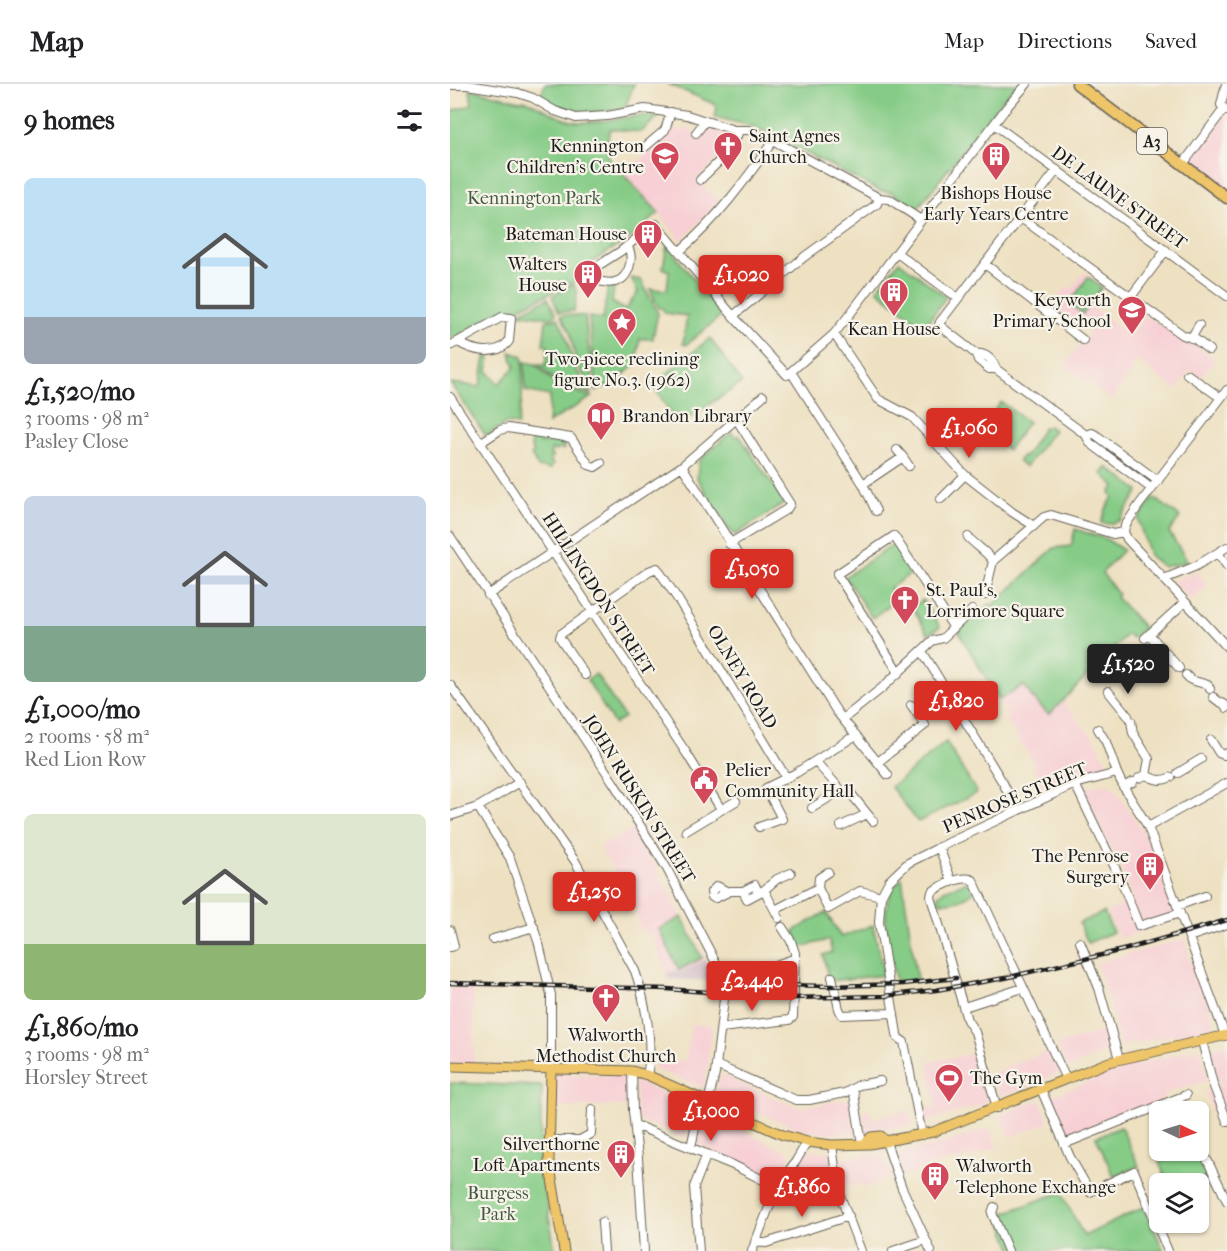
<!DOCTYPE html>
<meta charset="utf-8">
<style>
:root{--surface:#fff;--page:#f2f2f2;--text:#202124;--muted:#757577;--line:#e0e0e0;--accent:#d93025}
body{margin:0;font-family:"IM FELL French Canon",serif;background:var(--page);color:var(--text);height:100vh;display:flex;flex-direction:column;font-size:22px;white-space:nowrap}
*{box-sizing:border-box;margin:0}
p{font-size:20px;color:var(--muted)}
.icon{flex:none;width:33px;height:33px;fill:none;stroke:currentColor;stroke-width:2;stroke-linecap:round;stroke-linejoin:round}
.map{position:relative;flex:1;overflow:hidden}
.drawer{display:flex;flex-direction:column;background:var(--surface);width:450px}
.drawer>*{flex:none}
.needle{width:39px;rotate:94deg}
.fabs{position:absolute;left:699px;top:1017px;display:grid;gap:12px}
.fabs a{display:grid;place-items:center;width:60px;height:60px;border-radius:9px;background:var(--surface);box-shadow:0 2px 4px #0004;font-size:30px}
.price{position:absolute;translate:-50% -51px;padding:0 14px;border-radius:6px;background:var(--accent);color:#fff;font-size:20px;line-height:39px;filter:drop-shadow(0 2px 3px #0008)}
.price::after{content:'';position:absolute;left:50%;top:36px;width:18px;height:14px;margin-left:-9px;background:inherit;clip-path:polygon(0 0,100% 0,50% 100%)}
.price.selected{background:#222;color:#fff}
ul{padding:0;list-style:none}
li{display:grid;align-content:center;gap:12px;height:318px;padding:0 24px}
li span{display:grid;place-items:center;height:186px;border-radius:9px;color:#555}
li>.icon{margin-inline-start:auto}
span .icon{width:108px;height:108px;fill:#fffc;stroke-width:1}
li b{font-size:26px}
h2{display:flex;justify-content:space-between;align-items:center;height:72px;padding:0 24px;font-size:26px}
header{display:flex;align-items:center;gap:36px;box-sizing:border-box;height:84px;padding:0 30px;background:var(--surface);border-bottom:2px solid var(--line)}
header strong{font-size:28px}
nav{display:flex;gap:33px;margin-inline-start:auto;font-size:21px}
main{display:flex;flex:1;min-height:0}
.map>svg:first-child{display:block}
</style>
<header>
<strong>Map</strong>
<nav><a>Map</a><a>Directions</a><a>Saved</a></nav>
</header>
<main>
<section class="drawer">
<h2>9 homes<svg class="icon" aria-label="filters" viewBox="0 0 24 24"><path d="M4 7h16M4 17h16"/><circle cx="9" cy="7" r="2"/><circle cx="15" cy="17" r="2"/></svg></h2>
<ul>
<li><span style="background:linear-gradient(#bfe0f5 75%,#9aa5b1 0)"><svg class="icon" aria-label="home" viewBox="0 0 24 24"><path d="M3 11l9-7 9 7M6 9v11h12V9"/></svg></span><div><b>£1,520/mo</b><p>3 rooms · 98 m²</p><p>Pasley Close</p></div></li>
<li><span style="background:linear-gradient(#c9d6e8 70%,#7fa58c 0)"><svg class="icon" aria-label="home" viewBox="0 0 24 24"><path d="M3 11l9-7 9 7M6 9v11h12V9"/></svg></span><div><b>£1,000/mo</b><p>2 rooms · 58 m²</p><p>Red Lion Row</p></div></li>
<li><span style="background:linear-gradient(#dfe7d0 70%,#8fb573 0)"><svg class="icon" aria-label="home" viewBox="0 0 24 24"><path d="M3 11l9-7 9 7M6 9v11h12V9"/></svg></span><div><b>£1,860/mo</b><p>3 rooms · 98 m²</p><p>Horsley Street</p></div></li>
</ul>
</section>
<div class="map">
<svg width="777" height="1167" viewBox="0 0 777 1167">
<rect width="100%" height="100%" fill="#f7f3e8"/>
<filter id="ink" filterUnits="userSpaceOnUse"><feTurbulence type="fractalNoise" baseFrequency=".0167" numOctaves="2"/><feDisplacementMap in="SourceGraphic" scale="12" xChannelSelector="R" yChannelSelector="G"/><feConvolveMatrix kernelMatrix="1 2 1 2 8 2 1 2 1" color-interpolation-filters="sRGB"/></filter>
<filter id="wash" filterUnits="userSpaceOnUse"><feTurbulence type="fractalNoise" baseFrequency=".008" numOctaves="4" result="noise"/><feDisplacementMap in="SourceGraphic" scale="24" xChannelSelector="R" yChannelSelector="G"/><feGaussianBlur stdDeviation="1.35" result="paint"/><feColorMatrix in="noise" values="0 0 0 0 0 0 0 0 0 0 0 0 0 0 0 0 0 1.4 0 .05"/><feComposite in="paint" operator="in"/></filter>
<g filter="url(#wash)">
<rect width="100%" height="100%" fill="#eee1c2"/>
<path fill="#f7cfd4" d="M777 29V106L740 78V73L774 30Z
M238 43 248 53 257 44 284 54 269 73 247 96 269 117 231 157 209 129 174 91 224 45 234 47Z
M634 188 654 202 641 221 676 249 679 245 683 248 696 231 732 256 742 259 765 275 750 295 739 287 726 306 686 276 681 284 683 286 662 316 616 282 620 277 618 276 640 249 603 221 616 203 621 206Z
M747 487 757 503 742 516 726 500V496Z
M574 601 582 613 599 631 613 618 646 657 656 678 652 685 641 686 594 707 582 676 556 635 559 632 549 616Z
M652 700 660 702 666 707 692 746 698 759H700L726 834 670 855 657 828 683 816 667 771H664L633 708 634 705Z
M185 744 255 876 229 888 227 886 216 889 203 852 196 851 188 839 187 827 150 763Z
M736 855 738 872 758 917 764 943 670 962 660 920 646 879Z
M0 904H26L23 907 24 981 0 980Z
M241 940 262 942 257 985 253 1004 206 985 205 977H236Z
M657 946 662 965 618 984 607 961Z
M777 959V1057L755 1009 770 1002 761 965Z
M750 964 758 997 714 1009 715 1015 618 1052 599 1013 674 984Z
M605 965 614 987 568 1007 549 1012 542 989Z
M527 969 539 1015 535 1020 475 1038 473 1025 486 1022 478 978Z
M107 990 174 992 178 994 179 1021 104 1024 105 995Z
M272 990 328 1016 351 1024 398 1015 400 1017 407 1049H374L351 1046 312 1030 265 1008Z
M187 998 244 1022 234 1054 187 1035 185 999Z
M590 1016 599 1038 560 1053 551 1032 552 1030Z
M420 1026 422 1035 459 1026 462 1041 416 1047 412 1028Z
M256 1031 336 1067 341 1071 324 1095 248 1061 251 1043Z
M538 1045H540L547 1063 505 1078 504 1076 483 1081 453 1093 444 1071 484 1062Z
M358 1066 380 1068 388 1108 361 1116 330 1106 353 1070Z
M433 1070 442 1093 415 1104 410 1099 396 1104 390 1074Z"/>
<path fill="#d2bdc8" d="M255 876 266 897 218 895 216 889 227 886 230 888Z"/>
<path fill="#86cc87" stroke="#517452" stroke-width="1.5" d="M95 0H184L175 24C144 31 117 30 90 12Z
M218 0H569L553 15 467 125 441 108 430 107 317 49 301 42 265 33 267 23 264 20Z
M20 5 70 17 74 16C93 22 109 37 130 38 157 40 182 29 209 32L191 48 160 45 156 63 160 76 209 129 180 154 131 185 129 195 62 228 53 226 0 256V27L22 21Z
M217 161 272 231 236 261 233 260 237 232 215 229 213 225 208 223 200 205 217 206 219 187 213 184Z
M449 177 496 213 478 238 477 246 427 206Z
M638 193 652 203 633 230 619 220Z
M181 194 191 196 208 229 203 253V255H190L187 274 192 275 159 303 157 301 147 307 139 233 153 235 158 203 164 204 162 218 175 226 188 208Z
M124 200 127 209 124 227 109 228 102 212Z
M98 214 106 230 100 234 69 229Z
M114 231 135 232 144 307 127 281 120 248 111 232Z
M108 234 115 249 125 284 141 310 108 299 88 280 96 281 98 262 93 261 96 237Z
M260 254 292 299 228 341 203 301Z
M60 268 72 272 73 276 72 316 68 341 57 339 36 352 0 299 30 303 35 273H40L38 288 49 300 65 283Z
M75 278 85 280 108 302 142 313 98 339 100 312 75 307Z
M551 318 578 338 558 366 530 347Z
M599 342 604 346 576 383 569 378V376L572 372 575 373 593 344Z
M281 348 286 353 289 351 335 419 285 451 278 444 247 394 249 377Z
M82 354 90 356 89 359C98 359 106 357 115 358L113 366 110 364 105 367 102 365 100 370 103 373 100 375 103 381 101 385 88 383 81 371 84 369 81 364Z
M657 383 689 407 669 437 659 440 651 439 656 425 663 413 660 409 665 402 652 390Z
M704 414 730 433 719 448 738 478 713 483 699 471 688 435Z
M625 445 656 455 673 466 652 489 668 510 666 513 694 544 682 554 677 550 599 631 582 613 574 601 549 616 508 547 540 520 542 522 604 464 621 462Z
M446 459 463 488 440 504 448 515 422 534 395 493Z
M473 516 490 543 478 550 462 523Z
M146 590 174 633 164 640 137 596Z
M496 658 527 709 468 738 441 703Z
M452 794 467 896 446 898C440 866 423 819 452 794Z
M517 798 523 803V808C516 815 498 821 489 817L488 812 494 806Z
M376 828 391 853 423 841 434 891 379 897 373 871 382 868 379 856 350 863 344 847Z
M654 828 663 848 638 859 629 839Z
M232 833 252 874 229 886 209 845Z
M0 999 92 1002 90 1079 105 1167H0Z
M671 1043 689 1082 664 1093 646 1053Z
M748 1066 763 1096 749 1101 718 1099 709 1078 733 1067Z
M611 1108 634 1152 694 1123 714 1167H563L549 1131Z"/>
</g>
<g filter="url(#ink)">
<g fill="none" stroke-linecap="round" stroke-linejoin="round">
<g stroke="#666156" stroke-width="10">
<path id="minor" d="M776 0 771 21 777 27
M0 1H17L68 9 83 14 105 27 126 34 157 32 195 25 237 31 284 46H299L330 60 429 114 439 115 471 136
M544 40 777 212
M246 49 255 37
M195 63 215 46 221 28
M733 80 774 25
M607 86 490 238 489 241 526 270 528 276 539 285H546L636 351 640 359 702 405
M250 96C264 82 284 66 289 46
M571 134 733 251 745 255 759 266
M177 162C185 173 179 195 165 198 158 200 147 197 141 194L139 188 143 185 171 167 203 141 206 140 283 232 337 291 384 250 400 230 557 23 577 0
M230 167C266 136 296 96 323 57
M447 169 508 214
M535 180 633 256
M680 214 716 166
M283 232 354 173 427 120 429 114
M384 250 428 315 462 333 515 391 562 428 584 442
M741 254 749 241
M0 262 52 233 61 234 59 257C47 273 22 267 8 258
M526 270C535 268 543 276 546 285
M341 288 413 400 453 373 459 382
M737 290 771 314
M0 313 237 670 271 725
M636 351 642 349 646 351 708 397
M30 359 50 346 58 344 121 354 139 381 145 383 151 379
M447 366 453 373
M232 382 387 628 438 691
M413 400 426 427
M491 415 515 391
M674 448 675 442 689 421 777 306
M674 448 677 455 777 563
M0 452 163 698 216 783 276 898 265 990 258 1018
M518 453C526 462 536 467 543 477
M279 460 337 425 340 420 287 336
M768 469 777 482
M714 495 746 482 777 463
M38 511 232 382 313 312
M535 511 543 477 594 433 601 431 663 450 674 448
M699 550 729 584
M695 554 735 518
M472 567 553 699 561 715
M449 589 387 490 444 452 504 544
M135 591 110 554 111 550 199 487 207 484 229 517 334 690 338 693
M736 591 741 596 758 601 760 605
M0 601 125 777 185 887C195 915 204 962 197 991
M658 607 678 632
M763 613 768 617 774 620 777 624
M393 635 432 604 482 557 493 554 522 526
M681 637 683 649 699 675 696 691
M648 645 656 658 667 689
M761 656 769 669 774 671 777 669
M365 677 391 706H398L423 737
M428 678 475 641 461 621
M728 689 751 675
M689 694 696 691C705 696 712 698 721 693
M625 700 671 796 689 842 730 829
M673 703 683 698
M28 723 60 774 89 860 101 911V985
M362 724 391 706
M0 732 28 723 70 698
M391 742 417 730
M309 743 332 735 316 704 346 689 406 651
M698 743 777 699
M236 747 286 717
M489 763 502 798
M368 804 369 794 378 788
M314 806 327 795 341 789
M293 807 305 801 308 808
M278 808 267 802 261 808 262 813 266 814 280 807H293L297 815 314 806 329 834
M727 822 755 812
M325 826 368 804 378 825 410 807 431 812
M0 846 4 862 0 863
M739 853 777 840
M43 855 84 843
M630 858 649 904 669 975
M382 893 389 925 392 931 444 929
M276 898 346 874
M514 923 573 904
M271 944 339 936 343 933 345 869 341 857 332 843
M752 957 763 1000 777 1037
M266 981 346 1016H359L395 1009 409 1001 430 997
M182 987 183 1027 188 1074 194 1167
M591 1005 620 1073 640 1108 684 1087 718 1167
M404 1010 412 1060
M729 1014 735 1028
M547 1024 525 948 517 936 481 813 482 808C491 801 513 791 523 796L616 995
M185 1041 283 1081 327 1103
M472 1051 454 958 448 954 447 950 429 838 431 812 439 797 458 779 498 759 625 700 667 689C675 708 688 725 698 743L775 951
M99 1056H130L141 1050 142 1025
M748 1057 777 1117
M436 1058 452 1104 481 1167
M614 1060 736 1011
M382 1061 388 1106 411 1167
M241 1063 246 1040 255 1017
M544 1123 542 1129 558 1167
M152 1138 154 1167
M305 1158 316 1159 399 1132
M249 1167 244 1103 257 1070
M302 1167 327 1103 346 1077 357 1058
M443 1167 476 1156"/>
</g>
<g stroke="#666156" stroke-width="11">
<path id="major" d="M0 982 182 987 197 991 333 1051 357 1058 382 1061 420 1060 483 1048 659 978 777 951
M101 985 99 1077 114 1167
M415 1060 421 1053 431 1052 436 1058"/>
</g>
<g stroke="#666156" stroke-width="13">
<path id="highway" d="M627 0 777 114"/>
</g>
<use href="#minor" stroke="#fff" stroke-width="8"/>
<use href="#major" stroke="#eec569" stroke-width="9"/>
<use href="#highway" stroke="#eec569" stroke-width="10"/>
<g stroke="#1c1c1c" stroke-width="4.5">
<path id="rail" d="M0 899 217 905 339 914 434 912 486 906 555 894 677 865 777 836
M273 900 380 902 453 900 506 894"/>
</g>
<use href="#rail" stroke="#f7f3e8" stroke-width="2" stroke-dasharray="7" stroke-linecap="butt"/>
</g>
</g>
<defs>
<g id="church-pin" transform="scale(1.5)"><path d="M0 17L-7.5 6A9.5 9.5 0 1 1 7.5 6Z" fill="#d1495b" stroke="#f7f3e8"/><path d="M-1.2-6h2.4v3.5h3.3v2.4h-3.3V6h-2.4V-.1h-3.3v-2.4h3.3Z" fill="#fff"/></g>
<g id="school-pin" transform="scale(1.5)"><path d="M0 17L-7.5 6A9.5 9.5 0 1 1 7.5 6Z" fill="#d1495b" stroke="#f7f3e8"/><path d="M0-5L7-2L0 1L-7-2ZM-4 1L0 2.5L4 1V4Q0 6-4 4Z" fill="#fff"/></g>
<g id="building-pin" transform="scale(1.5)"><path d="M0 17L-7.5 6A9.5 9.5 0 1 1 7.5 6Z" fill="#d1495b" stroke="#f7f3e8"/><path d="M-4-6H4V6H1V3H-1V6H-4ZM-2.5-4.3h1.7v1.8h-1.7ZM.8-4.3h1.7v1.8H.8ZM-2.5-1h1.7V.8h-1.7ZM.8-1h1.7V.8H.8Z" fill="#fff"/></g>
<g id="sight-pin" transform="scale(1.5)"><path d="M0 17L-7.5 6A9.5 9.5 0 1 1 7.5 6Z" fill="#d1495b" stroke="#f7f3e8"/><path d="M0-6L1.8-2.2L6-1.7L2.9 1.2L3.7 5.4L0 3.3L-3.7 5.4L-2.9 1.2L-6-1.7L-1.8-2.2Z" fill="#fff"/></g>
<g id="library-pin" transform="scale(1.5)"><path d="M0 17L-7.5 6A9.5 9.5 0 1 1 7.5 6Z" fill="#d1495b" stroke="#f7f3e8"/><path d="M-6-4Q-3-5.5-.7-3.5V5Q-3 3-6 4ZM6-4Q3-5.5 .7-3.5V5Q3 3 6 4Z" fill="#fff"/></g>
<g id="civic-pin" transform="scale(1.5)"><path d="M0 17L-7.5 6A9.5 9.5 0 1 1 7.5 6Z" fill="#d1495b" stroke="#f7f3e8"/><path d="M-.6-6.5H3V-4.5H.6V-3L4-1V1h2V6H-6V1h2V-1L-.6-3ZM-1.2 2.5V6h2.4V2.5Z" fill="#fff"/></g>
<g id="stadium-pin" transform="scale(1.5)"><path d="M0 17L-7.5 6A9.5 9.5 0 1 1 7.5 6Z" fill="#d1495b" stroke="#f7f3e8"/><path d="M0-5a6.5 5 0 1 0 0 10a6.5 5 0 1 0 0-10ZM-3.5-1.8h7v3.6h-7Z" fill="#fff"/></g>
</defs>
<g fill-rule="evenodd">
<use href="#church-pin" x="278" y="62"/>
<use href="#school-pin" x="215" y="72"/>
<use href="#building-pin" x="546" y="72"/>
<use href="#building-pin" x="198" y="150"/>
<use href="#building-pin" x="138" y="190"/>
<use href="#building-pin" x="444" y="208"/>
<use href="#school-pin" x="682" y="226"/>
<use href="#sight-pin" x="172" y="238"/>
<use href="#library-pin" x="151" y="332"/>
<use href="#church-pin" x="455" y="516"/>
<use href="#civic-pin" x="254" y="696"/>
<use href="#building-pin" x="700" y="782"/>
<use href="#church-pin" x="156" y="914"/>
<use href="#stadium-pin" x="499" y="994"/>
<use href="#building-pin" x="171" y="1070"/>
<use href="#building-pin" x="485" y="1092"/>
</g>
<g text-anchor="middle" dominant-baseline="central" stroke-width="4.5" stroke-linejoin="round" paint-order="stroke">
<rect fill="#f7f3e8" stroke="#5e5c59" stroke-width="1.5" x="687" y="44" width="30" height="26" rx="4.5"/>
<g font-size="16" font-weight="bold" fill="#1c1c1c">
<text x="702" y="57">A3</text>
</g>
<g font-size="18" fill="#1c1c1c" stroke="#f7f3e8" text-anchor="start">
<text x="299" y="52">Saint Agnes<tspan x="299" dy="21">Church</tspan></text>
<text x="194" y="62" text-anchor="end">Kennington<tspan x="194" dy="21">Children's Centre</tspan></text>
<text x="546" y="109" text-anchor="middle">Bishops House<tspan x="546" dy="21">Early Years Centre</tspan></text>
<text x="177" y="150" text-anchor="end">Bateman House</text>
<text x="117" y="180" text-anchor="end">Walters<tspan x="117" dy="21">House</tspan></text>
<text x="661" y="216" text-anchor="end">Keyworth<tspan x="661" dy="21">Primary School</tspan></text>
<text x="444" y="245" text-anchor="middle">Kean House</text>
<text x="172" y="275" text-anchor="middle">Two-piece reclining<tspan x="172" dy="21">figure No.3. (1962)</tspan></text>
<text x="172" y="332">Brandon Library</text>
<text x="476" y="506">St. Paul's,<tspan x="476" dy="21">Lorrimore Square</tspan></text>
<text x="275" y="686">Pelier<tspan x="275" dy="21">Community Hall</tspan></text>
<text x="679" y="772" text-anchor="end">The Penrose<tspan x="679" dy="21">Surgery</tspan></text>
<text x="156" y="951" text-anchor="middle">Walworth<tspan x="156" dy="21">Methodist Church</tspan></text>
<text x="520" y="994">The Gym</text>
<text x="150" y="1060" text-anchor="end">Silverthorne<tspan x="150" dy="21">Loft Apartments</tspan></text>
<text x="506" y="1082">Walworth<tspan x="506" dy="21">Telephone Exchange</tspan></text>
</g>
<g font-size="18" fill="#415a41" stroke="#f7f3e8">
<text x="84" y="114">Kennington Park</text>
<text x="48" y="1109">Burgess<tspan x="48" dy="21">Park</tspan></text>
</g>
<g font-size="18" fill="#1c1c1c" stroke="#f7f3e8">
<text transform="translate(669 114) rotate(36)">DE LAUNE STREET</text>
<text transform="translate(148 510) rotate(57)">HILLINGDON STREET</text>
<text transform="translate(292 593) rotate(59)">OLNEY ROAD</text>
<text transform="translate(565 714) rotate(-23)">PENROSE STREET</text>
<text transform="translate(189 715) rotate(58)">JOHN RUSKIN STREET</text>
</g>
</g>
</svg>
<div class="fabs">
<a><svg class="needle" viewBox="-14 -14 28 28"><path d="M0-13l5 13h-10z" fill="#e53935"/><path d="M0 13l5-13h-10z" fill="#757577"/></svg></a>
<a><svg class="icon" aria-label="layers" viewBox="0 0 24 24"><path d="M12 4l9 5-9 5-9-5zM3 14l9 5 9-5"/></svg></a>
</div>
<b class="price" style="left:291px;top:222px">£1,020</b>
<b class="price" style="left:519px;top:375px">£1,060</b>
<b class="price" style="left:302px;top:516px">£1,050</b>
<b class="price selected" style="left:678px;top:611px">£1,520</b>
<b class="price" style="left:506px;top:648px">£1,820</b>
<b class="price" style="left:144px;top:839px">£1,250</b>
<b class="price" style="left:302px;top:928px">£2,440</b>
<b class="price" style="left:261px;top:1058px">£1,000</b>
<b class="price" style="left:352px;top:1134px">£1,860</b>
</div>
</main>
